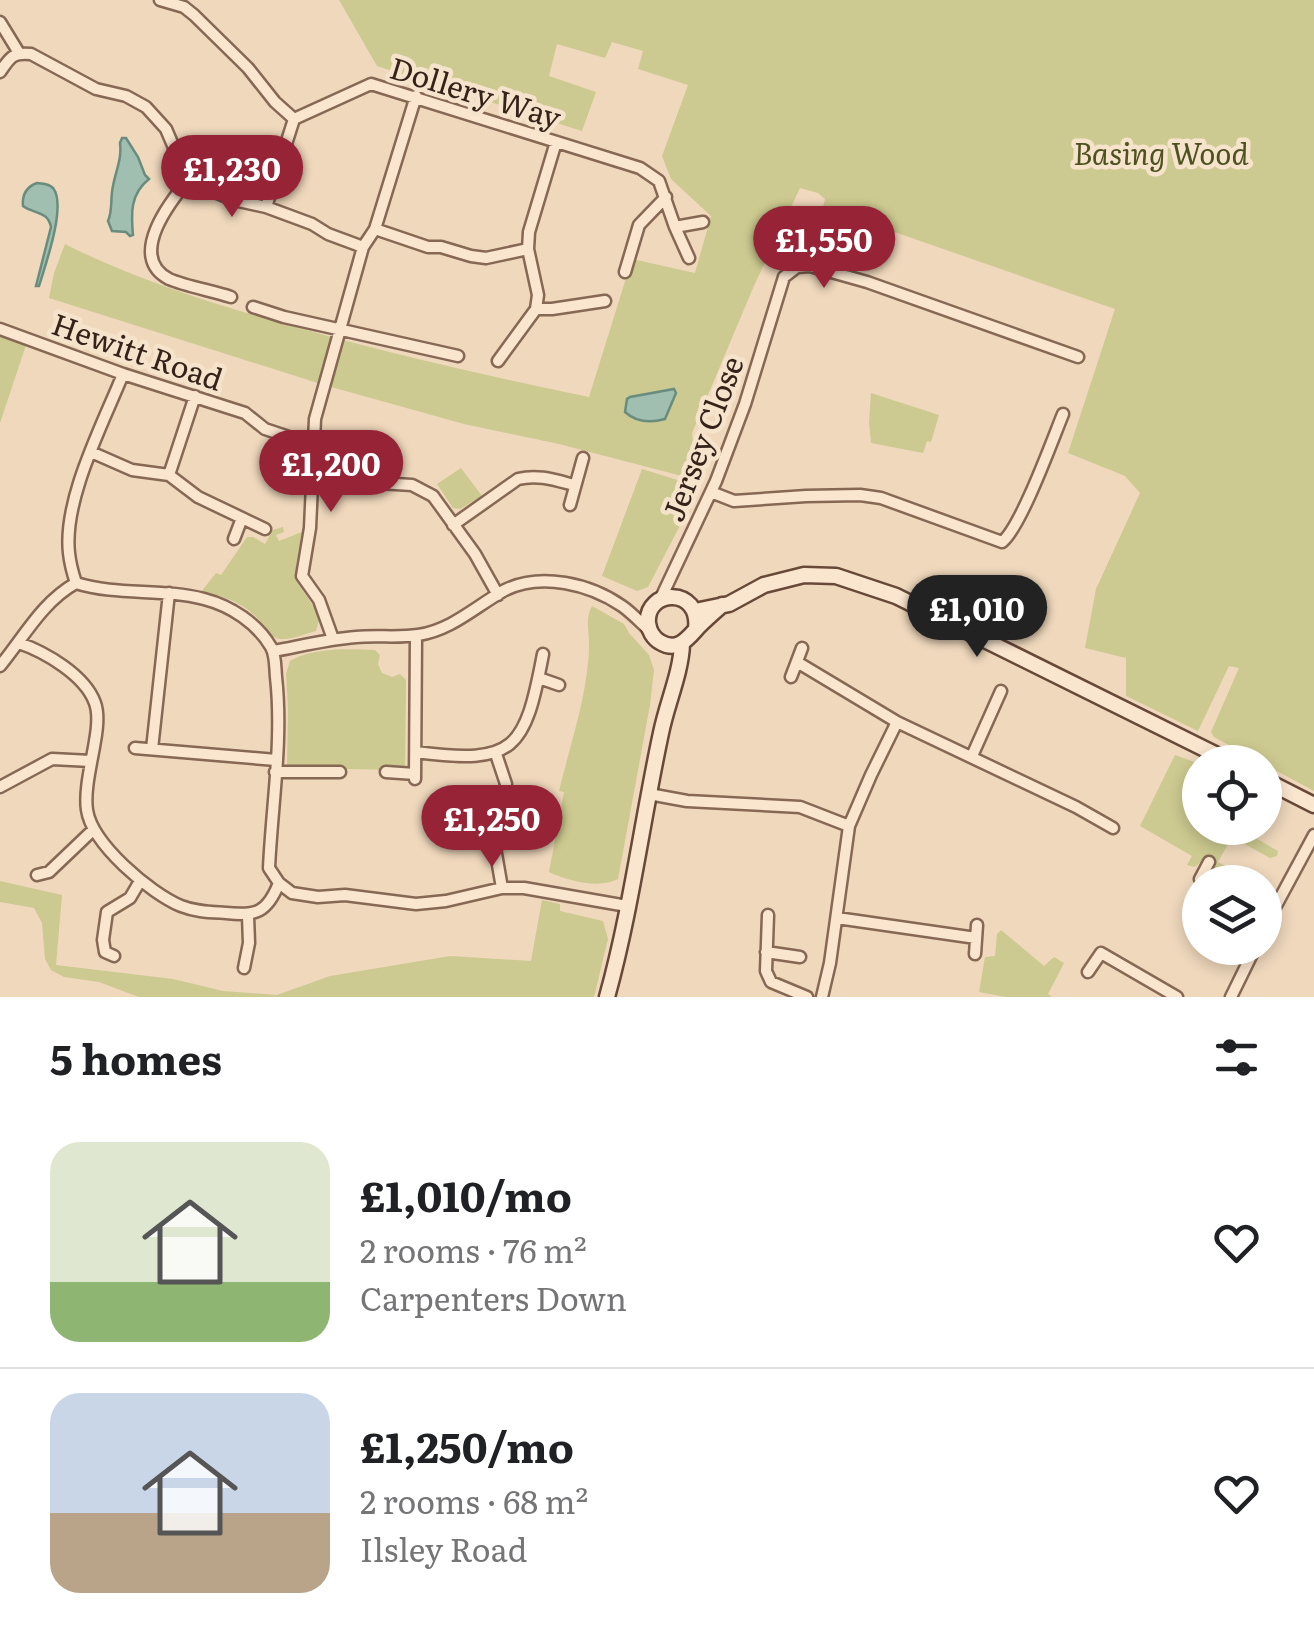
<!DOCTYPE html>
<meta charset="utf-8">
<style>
:root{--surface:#fff;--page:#f6f6f6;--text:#202124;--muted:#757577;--line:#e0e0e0;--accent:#972436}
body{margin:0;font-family:Literata,serif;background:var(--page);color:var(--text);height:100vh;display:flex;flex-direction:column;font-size:38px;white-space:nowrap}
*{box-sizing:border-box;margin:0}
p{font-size:32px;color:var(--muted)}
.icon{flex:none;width:55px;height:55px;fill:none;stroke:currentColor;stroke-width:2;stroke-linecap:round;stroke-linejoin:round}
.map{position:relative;height:997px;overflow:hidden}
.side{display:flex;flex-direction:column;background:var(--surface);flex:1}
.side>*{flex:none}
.controls{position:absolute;left:1182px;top:745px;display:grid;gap:20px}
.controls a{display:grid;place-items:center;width:100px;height:100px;border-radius:50%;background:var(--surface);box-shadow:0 5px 15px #0003;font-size:50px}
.price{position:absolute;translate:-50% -85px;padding:0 22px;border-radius:35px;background:var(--accent);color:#fff;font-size:32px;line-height:65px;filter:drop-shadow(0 2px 5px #0008)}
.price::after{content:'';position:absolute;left:50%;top:60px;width:30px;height:22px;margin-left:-15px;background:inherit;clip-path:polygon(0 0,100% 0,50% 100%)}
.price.active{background:#222;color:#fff}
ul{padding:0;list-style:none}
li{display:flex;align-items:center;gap:30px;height:250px;padding:0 50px}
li+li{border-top:2px solid var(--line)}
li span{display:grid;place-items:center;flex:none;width:280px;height:200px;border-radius:30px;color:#555}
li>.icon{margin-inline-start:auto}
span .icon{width:120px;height:120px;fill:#fffc;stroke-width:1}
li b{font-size:42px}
h2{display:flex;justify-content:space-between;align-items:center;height:120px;padding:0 50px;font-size:42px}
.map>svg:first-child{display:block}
</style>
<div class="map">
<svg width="1314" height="997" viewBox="0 0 1314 997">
<rect width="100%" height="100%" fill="#efd8bc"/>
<path fill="#ccca90" d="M339 0H1314V791L1214 737 1211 732 1239 668 1229 666 1198 731 1126 696V658L1085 648 1096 589 1140 493 1125 476 1068 453 1115 309 823 207 825 199 818 193 800 188 753 288 692 433 694 454 706 469 701 481 559 444 464 424 324 385 49 298 54 273 65 244C132 278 202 300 274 321 378 351 483 375 589 397L632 259 695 273 711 216 671 179 662 156 688 85 638 69 643 51 612 42 605 58 557 44 549 76 596 92 582 131 377 66Z
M0 333 29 336 0 423Z
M871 393 939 415 931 442 927 441 923 453 871 443 869 423Z
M461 468 482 496 460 509 453 508 437 484Z
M642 469 700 487 648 587 637 591 602 576Z
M283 527 284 532 276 535 279 541 302 532 296 566V580L320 617 316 631C305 634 286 642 276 638 268 635 265 626 259 620 244 603 223 595 201 592L216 573 221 575 247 537H253L265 544 273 530Z
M592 606 624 624 629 633 649 655 654 670 650 705 618 879C600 889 567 881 549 872L564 792 559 791C570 745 589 691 589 644 589 631 585 618 592 606Z
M375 650 380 655 378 664 382 673 392 677 400 674 406 680 405 770 287 768 288 709 286 674 290 661C314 647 349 649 375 650Z
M1175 755 1200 764V828H1238L1278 851 1277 856 1270 858 1232 837 1218 862 1257 882H1235L1219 873 1213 881 1211 873 1214 864 1205 858 1195 867 1187 865 1192 856 1140 826Z
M0 881 62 895 56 965 173 979 223 991 277 995 330 976 450 956 531 961 542 900 560 904V911L603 921 608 939 594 997H139L99 982 64 977 51 970 45 959 42 923 34 908 0 902Z
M1001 930 1044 966 1054 957 1064 963 1048 994 1052 997H1006L979 992 985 957 995 956 997 934Z"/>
<path fill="#a0bfb1" stroke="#688d7e" stroke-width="2.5" d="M122 138H126L138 157 145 175 149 179C130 194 131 214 133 235L130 236 126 232 112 231 108 221C113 210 110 199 113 186 116 170 122 159 120 143Z
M37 183C43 184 48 183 53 188 67 205 45 266 39 286H36L51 227C48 211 34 214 23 206 22 195 26 187 37 183Z
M674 389 676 393 665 419C651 423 636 422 625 412L627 399 630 397Z"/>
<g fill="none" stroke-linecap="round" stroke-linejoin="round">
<g stroke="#866855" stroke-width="15">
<path id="street" d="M160 0 184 7 194 15 248 68 275 102 294 119
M0 22 19 53
M0 72C10 58 12 52 31 54L96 89 126 96 146 107 166 129 178 157 191 177 208 189 234 200 266 207 312 224 328 234 363 247
M191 177C171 200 126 257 169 279 185 286 213 291 231 297
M266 207 294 119 371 84 640 168 659 181 675 227 689 258
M675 227 703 222
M375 229 428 247H441L471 256 486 258 528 249 538 295 536 309 498 361
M528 249 529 232 556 142
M625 272 639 225 666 197
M253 307 284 317 458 356
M536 309H552L605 301
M0 329 123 374 245 413 265 429 313 445
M91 452 132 470 169 475 198 497 265 529
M169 475 195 396
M313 479 412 485 433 496 475 554 498 595
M711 492 734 501 806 496 860 495 881 498 1002 542C1021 527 1052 441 1063 414
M570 505 583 458
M453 525 518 479C538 474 555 480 574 485
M234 539 242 518
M76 583C73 574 70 563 69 553 63 499 103 424 123 374
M660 600 716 481 745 404 784 277 797 267 810 266 867 282 1078 357
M333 639 319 600 302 576 310 528 315 419 363 247 375 229 416 96
M19 643C45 652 85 675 95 703 99 714 97 730 95 741 92 761 84 790 87 810 92 844 150 893 181 906 196 912 211 912 226 913 256 916 267 913 279 883
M274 651C301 646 329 639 356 637 377 635 398 638 418 635 452 630 476 606 505 590 541 572 590 584 622 606 632 613 641 623 650 631
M797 662 897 722 1076 807 1113 828
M0 666C24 637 42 602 76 583 117 596 162 588 204 599 231 606 257 623 271 647 276 656 275 667 276 677 283 740 272 804 269 868L279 883 292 893 318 897 345 895 416 904 446 901 502 888H524L627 906
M791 677 802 648
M539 678 559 685
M135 748 276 760
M152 749 169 593
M416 752C515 765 525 750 543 654
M496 754 506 784 496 825 494 842 502 888
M972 756 1001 691
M275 772H340
M386 772 415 774
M415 779 416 636
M0 787 52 759 91 761
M649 794 687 801 800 807 849 826
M37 875 49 872 93 830
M1200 879 1209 862
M768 915 766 971 771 982 807 997
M837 918 976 938
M1265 926 1314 835
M766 952 800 957
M975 954 977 925
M114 956 105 952 103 940 107 912 130 898 140 881
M244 968 249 943 248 916
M1088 972 1101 953 1177 997
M822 997 830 963 849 826 871 775 897 722
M1231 997 1255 948"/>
</g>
<g stroke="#684939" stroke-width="19">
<path id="secondary" d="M695 611 729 604 764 585 804 575 836 576 896 596 1231 762
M696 629C701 586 645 589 648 623 649 630 653 638 660 642 678 653 688 638 699 626 706 619 714 612 722 605
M1265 780 1314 805
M607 997C631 911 642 821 661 733 667 703 681 673 682 644"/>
</g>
<use href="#street" stroke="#fae6cf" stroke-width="10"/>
<use href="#secondary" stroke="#fae6cf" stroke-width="14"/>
</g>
<g text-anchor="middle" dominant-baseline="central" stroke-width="9" stroke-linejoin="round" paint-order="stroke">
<g font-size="30" fill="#35231a" stroke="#f6e3cb">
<text transform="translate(476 91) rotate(17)">Dollery Way</text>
<text transform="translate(138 350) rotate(19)">Hewitt Road</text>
<text transform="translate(701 438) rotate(-69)">Jersey Close</text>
</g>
<g font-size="30" font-style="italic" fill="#4d5220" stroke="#f6e3cb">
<text x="1161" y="152">Basing Wood</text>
</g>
</g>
</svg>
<div class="controls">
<a><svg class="icon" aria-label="locate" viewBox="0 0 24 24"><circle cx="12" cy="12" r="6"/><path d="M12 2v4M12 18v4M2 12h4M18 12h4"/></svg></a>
<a><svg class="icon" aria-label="layers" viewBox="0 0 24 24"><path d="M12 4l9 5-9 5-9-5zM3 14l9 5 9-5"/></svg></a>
</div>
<b class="price" style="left:232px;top:220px">£1,230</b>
<b class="price" style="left:824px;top:291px">£1,550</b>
<b class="price" style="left:331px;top:515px">£1,200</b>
<b class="price active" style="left:977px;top:660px">£1,010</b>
<b class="price" style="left:492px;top:870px">£1,250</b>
</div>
<section class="side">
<h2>5 homes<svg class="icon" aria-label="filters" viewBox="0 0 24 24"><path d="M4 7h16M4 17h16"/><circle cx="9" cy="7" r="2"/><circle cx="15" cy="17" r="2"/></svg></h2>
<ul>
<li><span style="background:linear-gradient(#dfe7d0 70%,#8fb573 0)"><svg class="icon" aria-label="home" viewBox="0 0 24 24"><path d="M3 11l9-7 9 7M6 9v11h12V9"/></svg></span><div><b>£1,010/mo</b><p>2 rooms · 76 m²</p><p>Carpenters Down</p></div><svg class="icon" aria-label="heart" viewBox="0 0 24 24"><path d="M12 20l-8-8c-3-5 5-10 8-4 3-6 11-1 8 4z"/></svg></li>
<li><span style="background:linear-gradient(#c9d6e8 60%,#b9a48a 0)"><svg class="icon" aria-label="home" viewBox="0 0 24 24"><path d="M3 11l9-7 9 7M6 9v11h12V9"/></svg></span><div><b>£1,250/mo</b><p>2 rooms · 68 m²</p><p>Ilsley Road</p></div><svg class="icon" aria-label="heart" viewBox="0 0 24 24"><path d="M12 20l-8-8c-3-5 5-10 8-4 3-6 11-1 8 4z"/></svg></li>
</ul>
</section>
